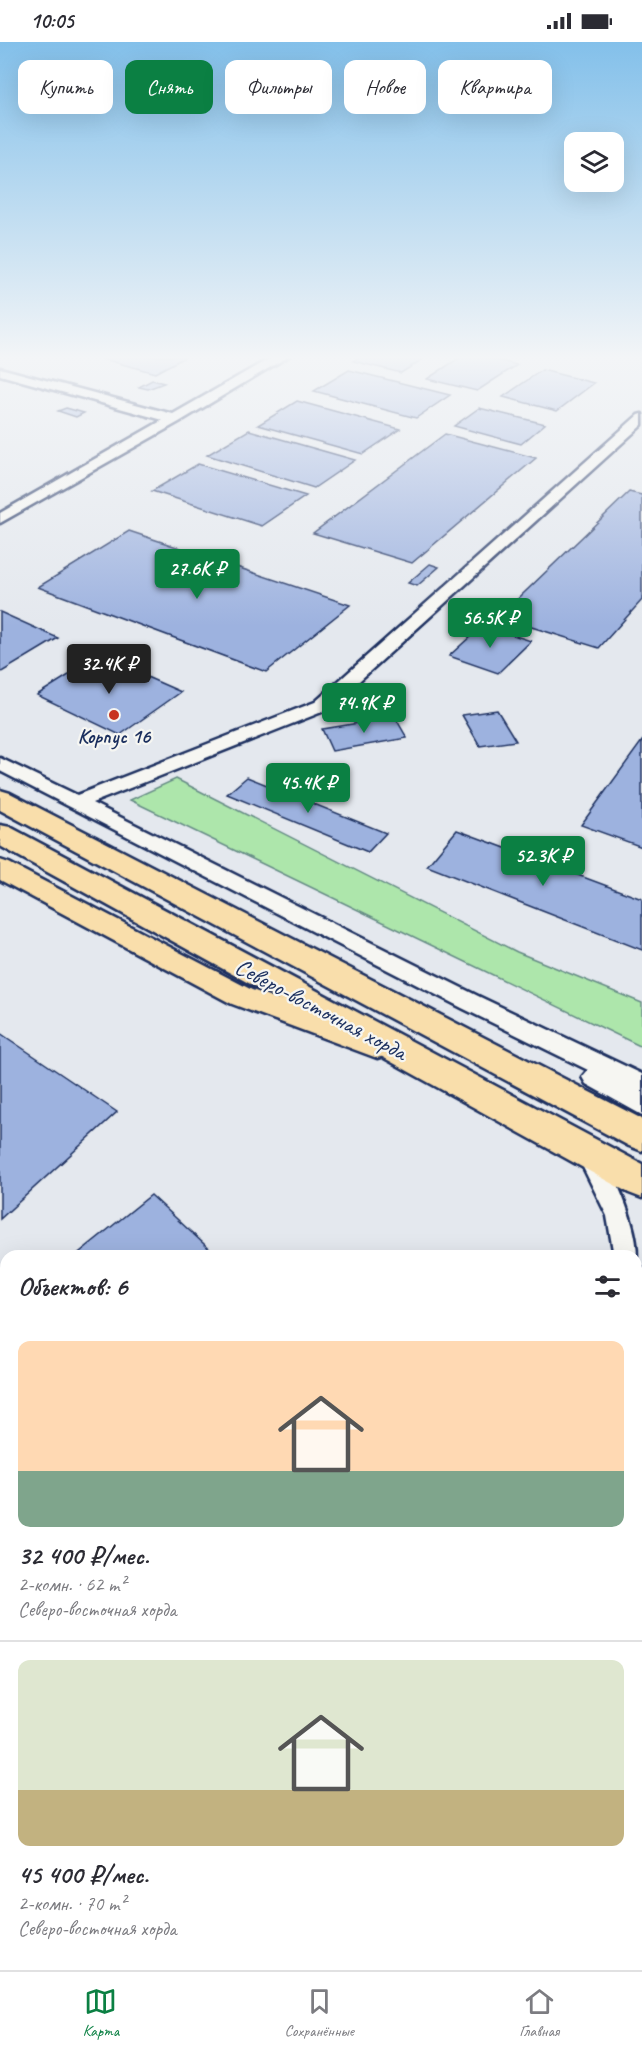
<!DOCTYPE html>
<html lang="ru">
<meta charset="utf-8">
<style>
:root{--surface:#fff;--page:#f7f7f7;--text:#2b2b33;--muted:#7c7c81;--line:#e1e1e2;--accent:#0b8043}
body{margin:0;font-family:Caveat,sans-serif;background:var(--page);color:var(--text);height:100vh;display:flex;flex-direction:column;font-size:22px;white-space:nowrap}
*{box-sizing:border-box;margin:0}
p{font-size:20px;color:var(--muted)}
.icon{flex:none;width:33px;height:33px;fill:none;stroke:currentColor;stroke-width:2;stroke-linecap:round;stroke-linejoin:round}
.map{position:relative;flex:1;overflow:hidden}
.sheet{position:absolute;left:0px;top:1208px;width:642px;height:722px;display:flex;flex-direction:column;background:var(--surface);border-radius:18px 18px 0 0;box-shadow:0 6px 24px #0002}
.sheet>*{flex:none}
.banner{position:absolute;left:18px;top:18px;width:606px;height:54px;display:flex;gap:12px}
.tools{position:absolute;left:564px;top:90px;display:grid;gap:12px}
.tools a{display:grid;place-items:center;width:60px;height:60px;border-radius:12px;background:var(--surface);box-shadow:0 6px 24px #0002;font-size:30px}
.price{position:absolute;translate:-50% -51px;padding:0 14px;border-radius:6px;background:var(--accent);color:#fff;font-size:20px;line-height:39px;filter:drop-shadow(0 2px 3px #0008)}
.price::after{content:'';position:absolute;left:50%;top:36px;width:18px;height:14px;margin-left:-9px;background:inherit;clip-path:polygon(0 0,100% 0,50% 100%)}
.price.on{background:#222;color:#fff}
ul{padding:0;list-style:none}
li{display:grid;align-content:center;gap:12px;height:318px;padding:0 18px}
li+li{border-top:2px solid var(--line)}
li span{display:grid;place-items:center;height:186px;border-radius:12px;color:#555}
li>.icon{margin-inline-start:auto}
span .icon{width:108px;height:108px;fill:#fffc;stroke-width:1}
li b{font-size:26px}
h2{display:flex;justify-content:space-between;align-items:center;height:72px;padding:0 18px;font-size:26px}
.tag{padding:0 21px;border-radius:12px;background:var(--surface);box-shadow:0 6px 24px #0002;font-size:21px;line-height:54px}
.tag.on{background:var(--accent);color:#fff}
.status{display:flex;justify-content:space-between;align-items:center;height:42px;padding:0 30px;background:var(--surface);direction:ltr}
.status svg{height:16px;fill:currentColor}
.tabs{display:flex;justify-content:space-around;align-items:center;height:84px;border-top:2px solid var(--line);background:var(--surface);font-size:16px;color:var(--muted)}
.tabs a{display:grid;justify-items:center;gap:3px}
.tabs .on{color:var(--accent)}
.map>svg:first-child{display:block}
</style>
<div class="status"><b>10:05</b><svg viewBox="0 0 49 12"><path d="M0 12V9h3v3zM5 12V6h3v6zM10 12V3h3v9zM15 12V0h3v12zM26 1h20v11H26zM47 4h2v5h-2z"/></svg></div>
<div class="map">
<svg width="642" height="1928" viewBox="0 0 642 1928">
<rect width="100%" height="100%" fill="#e4e8ee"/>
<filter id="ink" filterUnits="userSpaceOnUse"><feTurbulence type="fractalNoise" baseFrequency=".0167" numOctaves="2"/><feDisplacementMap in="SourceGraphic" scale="12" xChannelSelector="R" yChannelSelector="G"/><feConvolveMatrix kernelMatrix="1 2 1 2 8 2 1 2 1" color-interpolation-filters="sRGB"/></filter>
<g filter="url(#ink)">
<path fill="#ade6ab" stroke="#648a84" stroke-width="1.5" d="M176 737 517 910 642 961V1005L130 758Z"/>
<path fill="#9db2df" stroke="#1b2f5e" stroke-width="1.5" d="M92 314H187L155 331Z
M361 314H428L401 331 353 319Z
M462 314H481L517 323 477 349 427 337Z
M349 328 450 353 416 376 314 349Z
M542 328 594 341 557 369 503 355Z
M152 338 164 341 148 347 139 345Z
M297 359 400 387 363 412 258 383Z
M66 366 84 371 76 375 58 369Z
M479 366 545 382 521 402 454 384Z
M249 388 355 418 314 446 207 413Z
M445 392 536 416 412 521 313 491Z
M198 422 306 454 262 484 152 449Z
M629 450 642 453V558L599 606 499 575Z
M129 489 350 563 266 630 38 545Z
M430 522 439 525 417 544 408 541Z
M0 570 58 596 0 631Z
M483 583 531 599 498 631 449 614Z
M99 614 181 650 120 693 37 653Z
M497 668 516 699 480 704 462 673Z
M395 675 407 696 332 709 322 687Z
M642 699V805L581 783Z
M247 735 386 791 368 810 227 752Z
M457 788 642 857V908L427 824Z
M0 991 117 1070 0 1177Z
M151 1153 217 1214H75Z
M0 1273 6 1278V1334L0 1340Z"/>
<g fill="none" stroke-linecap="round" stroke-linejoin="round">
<g stroke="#1b2f5e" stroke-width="5">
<path id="minor" d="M274 314H289L179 380 0 481V471L163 378 0 333V326L173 372Z
M642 372V383L327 668 92 761 478 954 642 1032V1073L586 1042 582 1035 588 1028 462 966 0 729V716L77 753 315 660 638 373Z
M589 1101 598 1104C614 1132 642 1190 636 1222V1214H614L607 1174 576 1111 580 1104Z
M642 1225V1250L636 1252V1227Z
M36 1923H74L72 1928H34Z"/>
</g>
<g stroke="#1b2f5e" stroke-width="5">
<path id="major" d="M0 818 9 821 252 948 387 997 392 1005 387 1013 377 1016 232 962 0 838Z"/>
</g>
<g stroke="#1b2f5e" stroke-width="5">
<path id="highway" d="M0 748 10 751 642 1077V1109L629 1104 0 768Z
M0 783 10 785 642 1122V1156L629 1151 0 804Z"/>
</g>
<use href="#minor" fill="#f6f6f2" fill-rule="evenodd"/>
<use href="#major" fill="#f9deab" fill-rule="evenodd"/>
<use href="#highway" fill="#f9deab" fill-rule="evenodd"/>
</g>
</g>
<linearGradient id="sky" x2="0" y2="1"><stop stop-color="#83c0ea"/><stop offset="0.54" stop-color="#f3f5f7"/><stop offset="1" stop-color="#f3f5f7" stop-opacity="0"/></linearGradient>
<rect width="642" height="584" fill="url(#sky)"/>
<circle fill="#c8321e" stroke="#f6f6f2" stroke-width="2" cx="114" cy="673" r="6"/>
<g text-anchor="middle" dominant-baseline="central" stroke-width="4.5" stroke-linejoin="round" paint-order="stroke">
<g font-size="20" font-weight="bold" fill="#1b2f5e" stroke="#f6f6f2">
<text x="114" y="694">Корпус 16</text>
</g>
<g font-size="24" fill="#1b2f5e" stroke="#f6f6f2">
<text transform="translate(321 967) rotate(28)">Северо-восточная хорда</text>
</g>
</g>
</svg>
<div class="tools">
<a><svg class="icon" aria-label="layers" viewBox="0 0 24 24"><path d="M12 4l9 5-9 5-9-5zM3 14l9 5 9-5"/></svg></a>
</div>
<b class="price" style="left:197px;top:558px">27.6K ₽</b>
<b class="price" style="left:490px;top:607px">56.5K ₽</b>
<b class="price on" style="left:109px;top:653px">32.4K ₽</b>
<b class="price" style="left:364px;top:692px">74.9K ₽</b>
<b class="price" style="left:308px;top:772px">45.4K ₽</b>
<b class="price" style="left:543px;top:845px">52.3K ₽</b>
<div class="banner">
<a class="tag">Купить</a>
<a class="tag on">Снять</a>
<a class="tag">Фильтры</a>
<a class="tag">Новое</a>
<a class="tag">Квартира</a>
</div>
<section class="sheet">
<h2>Объектов: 6<svg class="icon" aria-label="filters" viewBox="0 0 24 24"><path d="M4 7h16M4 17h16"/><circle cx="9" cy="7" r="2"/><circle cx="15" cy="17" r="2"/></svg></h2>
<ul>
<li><span style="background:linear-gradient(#ffd9b3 70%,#7fa58c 0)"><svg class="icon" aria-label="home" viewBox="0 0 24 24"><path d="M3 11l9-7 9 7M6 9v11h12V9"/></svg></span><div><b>32 400 ₽/мес.</b><p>2-комн. · 62 m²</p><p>Северо-восточная хорда</p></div></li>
<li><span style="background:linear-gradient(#dfe7d0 70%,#c2b280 0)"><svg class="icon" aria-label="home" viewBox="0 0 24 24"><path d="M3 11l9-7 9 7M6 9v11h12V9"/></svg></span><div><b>45 400 ₽/мес.</b><p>2-комн. · 70 m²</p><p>Северо-восточная хорда</p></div></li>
</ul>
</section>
</div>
<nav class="tabs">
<a class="on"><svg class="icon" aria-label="map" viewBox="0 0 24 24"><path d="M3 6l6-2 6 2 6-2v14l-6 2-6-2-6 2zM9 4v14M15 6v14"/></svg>Карта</a>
<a><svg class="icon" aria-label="saved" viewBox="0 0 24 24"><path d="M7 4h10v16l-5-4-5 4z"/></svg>Сохранённые</a>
<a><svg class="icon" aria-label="home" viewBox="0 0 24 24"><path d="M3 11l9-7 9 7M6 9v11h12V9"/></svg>Главная</a>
</nav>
